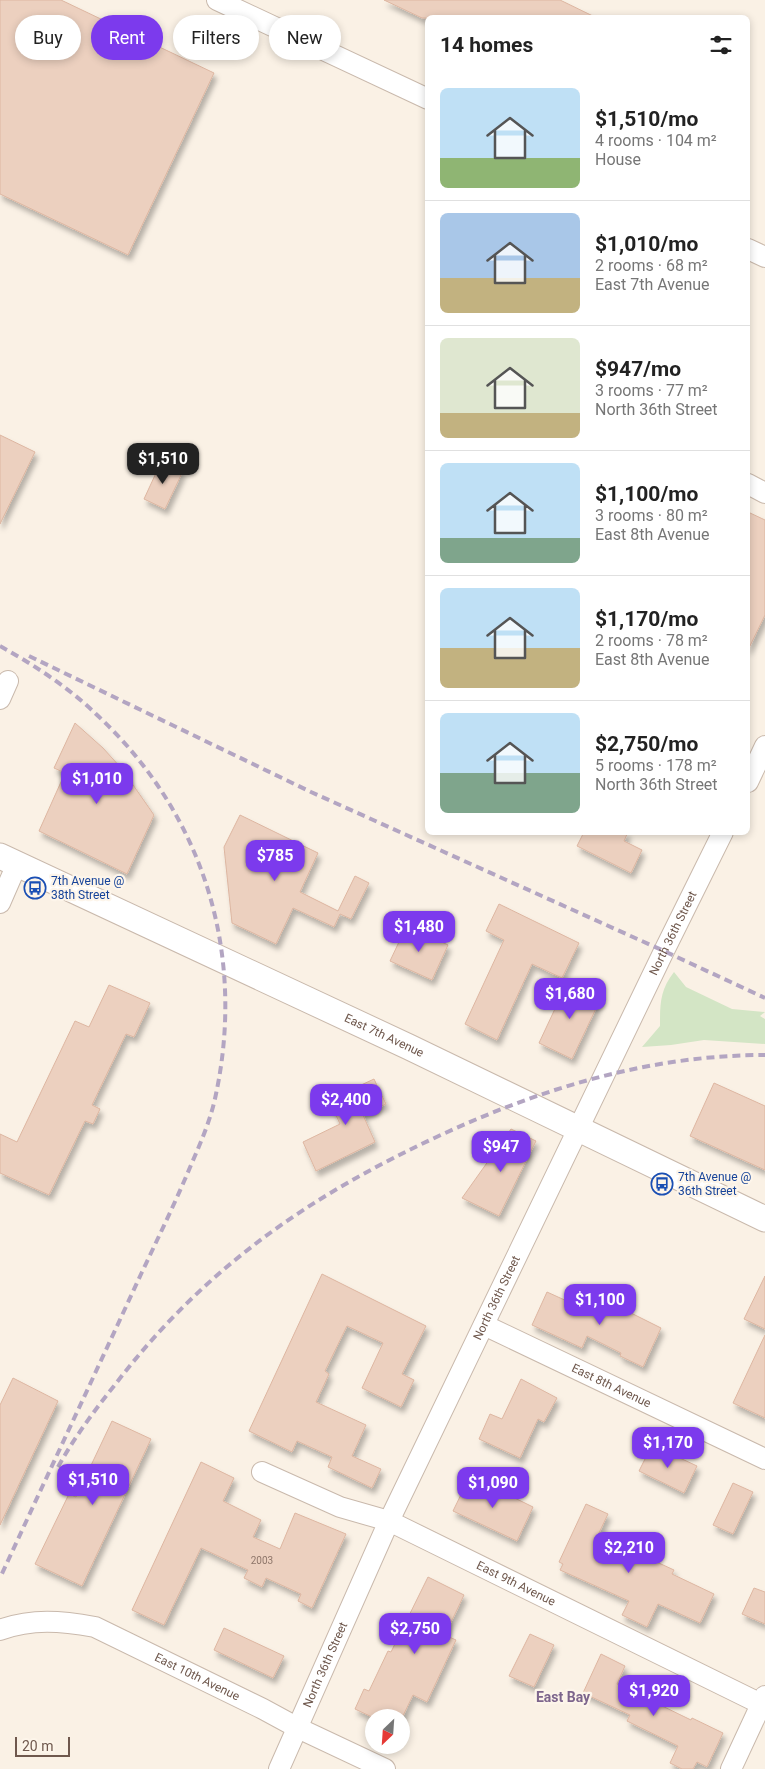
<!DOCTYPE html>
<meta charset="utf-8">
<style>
:root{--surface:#fff;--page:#f2f2f2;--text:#222;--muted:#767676;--line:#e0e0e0;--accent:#7c3aed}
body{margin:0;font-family:Roboto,sans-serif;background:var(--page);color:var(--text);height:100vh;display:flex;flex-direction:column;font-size:19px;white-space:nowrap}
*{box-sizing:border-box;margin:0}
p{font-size:16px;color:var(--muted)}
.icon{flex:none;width:28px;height:28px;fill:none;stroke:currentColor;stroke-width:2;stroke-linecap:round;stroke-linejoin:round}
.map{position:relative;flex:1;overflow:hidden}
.drawer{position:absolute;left:425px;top:15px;width:325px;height:820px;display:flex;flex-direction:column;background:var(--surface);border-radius:8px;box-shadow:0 2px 8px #0003}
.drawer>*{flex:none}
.banner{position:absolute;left:15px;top:15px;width:335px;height:45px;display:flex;gap:10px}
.needle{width:32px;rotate:205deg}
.controls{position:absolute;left:365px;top:1709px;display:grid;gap:10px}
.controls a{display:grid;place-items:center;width:45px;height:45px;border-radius:50%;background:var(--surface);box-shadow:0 2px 8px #0003;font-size:25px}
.scale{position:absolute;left:15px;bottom:12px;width:55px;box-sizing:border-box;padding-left:5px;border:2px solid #6f584d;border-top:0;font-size:14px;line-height:18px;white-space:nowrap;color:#6f584d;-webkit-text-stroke:4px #fdf5ea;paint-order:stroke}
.price{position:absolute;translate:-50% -42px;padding:0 11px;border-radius:10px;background:var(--accent);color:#fff;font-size:16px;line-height:32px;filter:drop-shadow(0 1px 2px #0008)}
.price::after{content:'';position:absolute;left:50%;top:30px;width:15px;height:11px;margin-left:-8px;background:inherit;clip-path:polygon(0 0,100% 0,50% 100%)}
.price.on{background:#222;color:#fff}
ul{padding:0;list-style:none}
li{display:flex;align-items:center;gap:15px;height:125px;padding:0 15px}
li+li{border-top:1px solid var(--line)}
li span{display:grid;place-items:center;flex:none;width:140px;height:100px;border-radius:8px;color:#555}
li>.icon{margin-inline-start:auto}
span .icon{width:60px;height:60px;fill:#fffc;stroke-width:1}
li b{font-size:21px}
h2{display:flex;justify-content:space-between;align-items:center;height:60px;padding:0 15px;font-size:21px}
.chip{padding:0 18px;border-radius:22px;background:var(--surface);box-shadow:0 2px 8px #0003;font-size:18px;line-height:45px}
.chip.on{background:var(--accent);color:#fff}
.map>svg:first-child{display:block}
</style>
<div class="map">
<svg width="765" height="1769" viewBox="0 0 765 1769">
<defs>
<filter id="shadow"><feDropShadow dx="3" dy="5.5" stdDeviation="2.5" flood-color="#0004"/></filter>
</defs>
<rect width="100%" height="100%" fill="#faf1e5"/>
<path fill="#d3e5c5" d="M674 972 686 987 732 1009 765 1012 760 1016 765 1019V1044L704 1040 671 1045 642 1047 660 1026C660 1004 660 990 674 972Z"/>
<path fill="#ecd0bf" stroke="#ddb6a1" filter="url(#shadow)" d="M0 0H61L214 73 128 255 0 194Z
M384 0H560L597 18H422Z
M0 435 35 452 0 524Z
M162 460 183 471 165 509 144 499Z
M748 512 765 520V615L748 650Z
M75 723 103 748 122 769 154 815 127 874 39 831 65 773 54 768Z
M240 815 318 853 300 892 338 911 355 876 369 883 351 919 340 914 334 927 293 908 276 944 232 923 224 847Z
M584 832H628L624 841 642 850 631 873 577 846Z
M499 904 579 943 562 978 532 964 497 1040 465 1024 504 940 486 931Z
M407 925 448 945 432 980 390 961Z
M568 981 601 998 572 1059 539 1043Z
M109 985 150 1003 134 1037 126 1034 92 1105 100 1109 93 1124 85 1121 49 1195 0 1173V1134L17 1142 75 1021 89 1027Z
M374 1079 386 1104 363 1115 375 1142 316 1171 303 1142 340 1124 329 1100Z
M714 1083 765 1106V1170L690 1136Z
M511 1129 536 1141 499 1216 462 1198Z
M322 1274 426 1326 402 1374 414 1380 401 1407 362 1388 383 1343 347 1326 325 1371 329 1374 316 1402 366 1425 352 1456 381 1469 372 1488 328 1467 332 1457 297 1441 292 1452 249 1431Z
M765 1276V1329L744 1319Z
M617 1285 631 1292 623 1309 661 1328 643 1367 620 1356 621 1353 587 1336 582 1348 532 1325 547 1292 602 1317Z
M765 1335V1418L733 1403Z
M13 1378 58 1401 0 1525V1405Z
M521 1379 557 1398 544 1422 538 1419 520 1458 479 1439 490 1414 502 1419Z
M112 1421 151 1439 82 1586 35 1564 69 1494 76 1497Z
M652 1445 697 1466 684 1493 639 1471Z
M201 1462 234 1478 223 1501 261 1520 253 1537 280 1549 295 1513 346 1534 312 1608 298 1601 301 1594 266 1578 262 1587 244 1578 248 1570 201 1548 164 1625 132 1610Z
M470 1476 533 1507 517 1541 453 1511Z
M733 1483 753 1492 733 1534 713 1525Z
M586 1504 608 1514 598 1535 674 1570 672 1574 714 1594 700 1623 658 1604 647 1627 622 1615 629 1601 560 1570 563 1564 559 1562Z
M428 1577 464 1595 445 1635 456 1640 427 1702 413 1695 401 1720V1718H374L355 1709 364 1689 369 1691 388 1651 391 1652Z
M754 1588 765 1592V1624L742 1614Z
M224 1628 284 1656 273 1678 214 1650Z
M530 1634 554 1645 534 1687 509 1676Z
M601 1654 625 1666 617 1684 691 1720 692 1718 723 1733 707 1767 697 1762 693 1769H682L670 1763 678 1746 627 1721 630 1715 583 1693Z"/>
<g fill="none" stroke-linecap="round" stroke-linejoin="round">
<g stroke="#c9b9ac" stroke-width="22">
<g id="minor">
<path d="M217 0 428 99"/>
<path d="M748 249 765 257"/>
<path d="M748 484 765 493"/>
<path d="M0 699 8 681"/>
<path d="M748 782 765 746"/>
<path d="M0 903 17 864"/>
<path id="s1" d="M484 1325 765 1459"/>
<path id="s2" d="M262 1472 340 1507 389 1521 765 1706"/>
<path id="s3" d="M0 1630C32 1618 62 1621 95 1627L263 1709 298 1728 385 1769"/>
<path id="s4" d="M279 1769 389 1521 664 951 723 832"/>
<path d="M731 1769 765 1696"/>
</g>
</g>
<g stroke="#c9b9ac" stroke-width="27">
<g id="tertiary">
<path id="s5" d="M0 856 409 1047 765 1219"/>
</g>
</g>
<use href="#minor" stroke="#fff" stroke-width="20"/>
<use href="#tertiary" stroke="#fff" stroke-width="25"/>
<path stroke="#b3a5c2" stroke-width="4" stroke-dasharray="8 5" stroke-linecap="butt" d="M0 646C34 665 68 687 96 714 203 813 246 952 216 1094 211 1119 201 1142 191 1165 176 1201 159 1236 142 1272 95 1374 47 1476 0 1578
M29 656 311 792 664 951 765 998
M58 1467C74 1438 94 1411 114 1386 204 1268 310 1195 443 1134 545 1087 653 1055 765 1055"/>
</g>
<defs>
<g id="bus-ring" transform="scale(1.125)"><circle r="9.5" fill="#fdf5ea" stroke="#1a4fb4" stroke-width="1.5"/><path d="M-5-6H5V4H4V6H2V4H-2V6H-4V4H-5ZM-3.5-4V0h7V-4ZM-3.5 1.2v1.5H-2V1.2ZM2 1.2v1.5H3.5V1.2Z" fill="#1a4fb4"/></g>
</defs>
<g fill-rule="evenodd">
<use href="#bus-ring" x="35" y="888"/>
<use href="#bus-ring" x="662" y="1184"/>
</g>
<g text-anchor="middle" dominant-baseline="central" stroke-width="4.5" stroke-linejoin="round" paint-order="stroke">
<g font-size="10" fill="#8e766a">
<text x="262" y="1560">2003</text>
</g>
<g font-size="12" fill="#164399" stroke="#fdf5ea" text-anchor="start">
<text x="51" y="881">7th Avenue @<tspan x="51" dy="14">38th Street</tspan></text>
<text x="678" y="1177">7th Avenue @<tspan x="678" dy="14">36th Street</tspan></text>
</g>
<g font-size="12" fill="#6f584d" stroke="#fdf5ea">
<text stroke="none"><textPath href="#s4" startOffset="924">North 36th Street</textPath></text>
<text stroke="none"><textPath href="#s5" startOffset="424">East 7th Avenue</textPath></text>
<text stroke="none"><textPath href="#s4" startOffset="519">North 36th Street</textPath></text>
<text stroke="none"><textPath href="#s1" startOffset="141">East 8th Avenue</textPath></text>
<text stroke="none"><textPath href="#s2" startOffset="278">East 9th Avenue</textPath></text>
<text stroke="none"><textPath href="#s4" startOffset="114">North 36th Street</textPath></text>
<text stroke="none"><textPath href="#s3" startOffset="210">East 10th Avenue</textPath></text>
</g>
<g font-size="14" font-weight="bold" fill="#7d658c" stroke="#fdf5ea">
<text x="563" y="1697">East Bay</text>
</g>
</g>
</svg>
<div class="controls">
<a><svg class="needle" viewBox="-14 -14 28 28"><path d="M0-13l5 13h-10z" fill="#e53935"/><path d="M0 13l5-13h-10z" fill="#767676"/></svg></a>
</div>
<div class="scale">20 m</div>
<b class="price on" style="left:163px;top:485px">$1,510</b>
<b class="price" style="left:97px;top:805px">$1,010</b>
<b class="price" style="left:275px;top:882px">$785</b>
<b class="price" style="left:419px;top:953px">$1,480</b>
<b class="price" style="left:570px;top:1020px">$1,680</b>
<b class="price" style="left:346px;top:1126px">$2,400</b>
<b class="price" style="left:501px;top:1173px">$947</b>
<b class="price" style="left:600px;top:1326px">$1,100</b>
<b class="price" style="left:668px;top:1469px">$1,170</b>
<b class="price" style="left:93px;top:1506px">$1,510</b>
<b class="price" style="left:493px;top:1509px">$1,090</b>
<b class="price" style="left:629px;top:1574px">$2,210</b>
<b class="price" style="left:415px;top:1655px">$2,750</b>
<b class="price" style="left:654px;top:1717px">$1,920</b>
<div class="banner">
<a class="chip">Buy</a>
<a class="chip on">Rent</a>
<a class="chip">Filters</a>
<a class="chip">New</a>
</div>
<section class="drawer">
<h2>14 homes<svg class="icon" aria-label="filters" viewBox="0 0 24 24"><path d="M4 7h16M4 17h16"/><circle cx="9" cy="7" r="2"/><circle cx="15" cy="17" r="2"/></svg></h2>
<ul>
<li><span style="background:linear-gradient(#bfe0f5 70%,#8fb573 0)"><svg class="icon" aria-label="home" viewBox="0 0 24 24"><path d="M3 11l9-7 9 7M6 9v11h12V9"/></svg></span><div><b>$1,510/mo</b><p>4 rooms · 104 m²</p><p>House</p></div></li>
<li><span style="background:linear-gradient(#a9c7e8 65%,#c2b280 0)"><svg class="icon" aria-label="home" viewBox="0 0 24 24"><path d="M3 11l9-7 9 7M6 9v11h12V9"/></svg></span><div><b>$1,010/mo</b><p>2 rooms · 68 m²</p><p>East 7th Avenue</p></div></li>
<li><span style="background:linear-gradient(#dfe7d0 75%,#c2b280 0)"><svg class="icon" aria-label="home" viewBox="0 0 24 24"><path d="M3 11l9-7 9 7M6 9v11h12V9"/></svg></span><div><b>$947/mo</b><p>3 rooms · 77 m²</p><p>North 36th Street</p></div></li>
<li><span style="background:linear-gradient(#bfe0f5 75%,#7fa58c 0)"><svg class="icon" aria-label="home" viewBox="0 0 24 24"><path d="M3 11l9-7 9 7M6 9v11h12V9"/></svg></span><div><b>$1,100/mo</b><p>3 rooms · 80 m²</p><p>East 8th Avenue</p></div></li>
<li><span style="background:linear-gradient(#bfe0f5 60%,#c2b280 0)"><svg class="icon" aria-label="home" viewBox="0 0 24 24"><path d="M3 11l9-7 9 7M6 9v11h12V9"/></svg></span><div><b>$1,170/mo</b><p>2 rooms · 78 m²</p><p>East 8th Avenue</p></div></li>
<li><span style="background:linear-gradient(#bfe0f5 60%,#7fa58c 0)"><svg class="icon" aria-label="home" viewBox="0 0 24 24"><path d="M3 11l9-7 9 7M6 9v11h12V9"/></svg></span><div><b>$2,750/mo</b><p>5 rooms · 178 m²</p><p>North 36th Street</p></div></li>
</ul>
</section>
</div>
